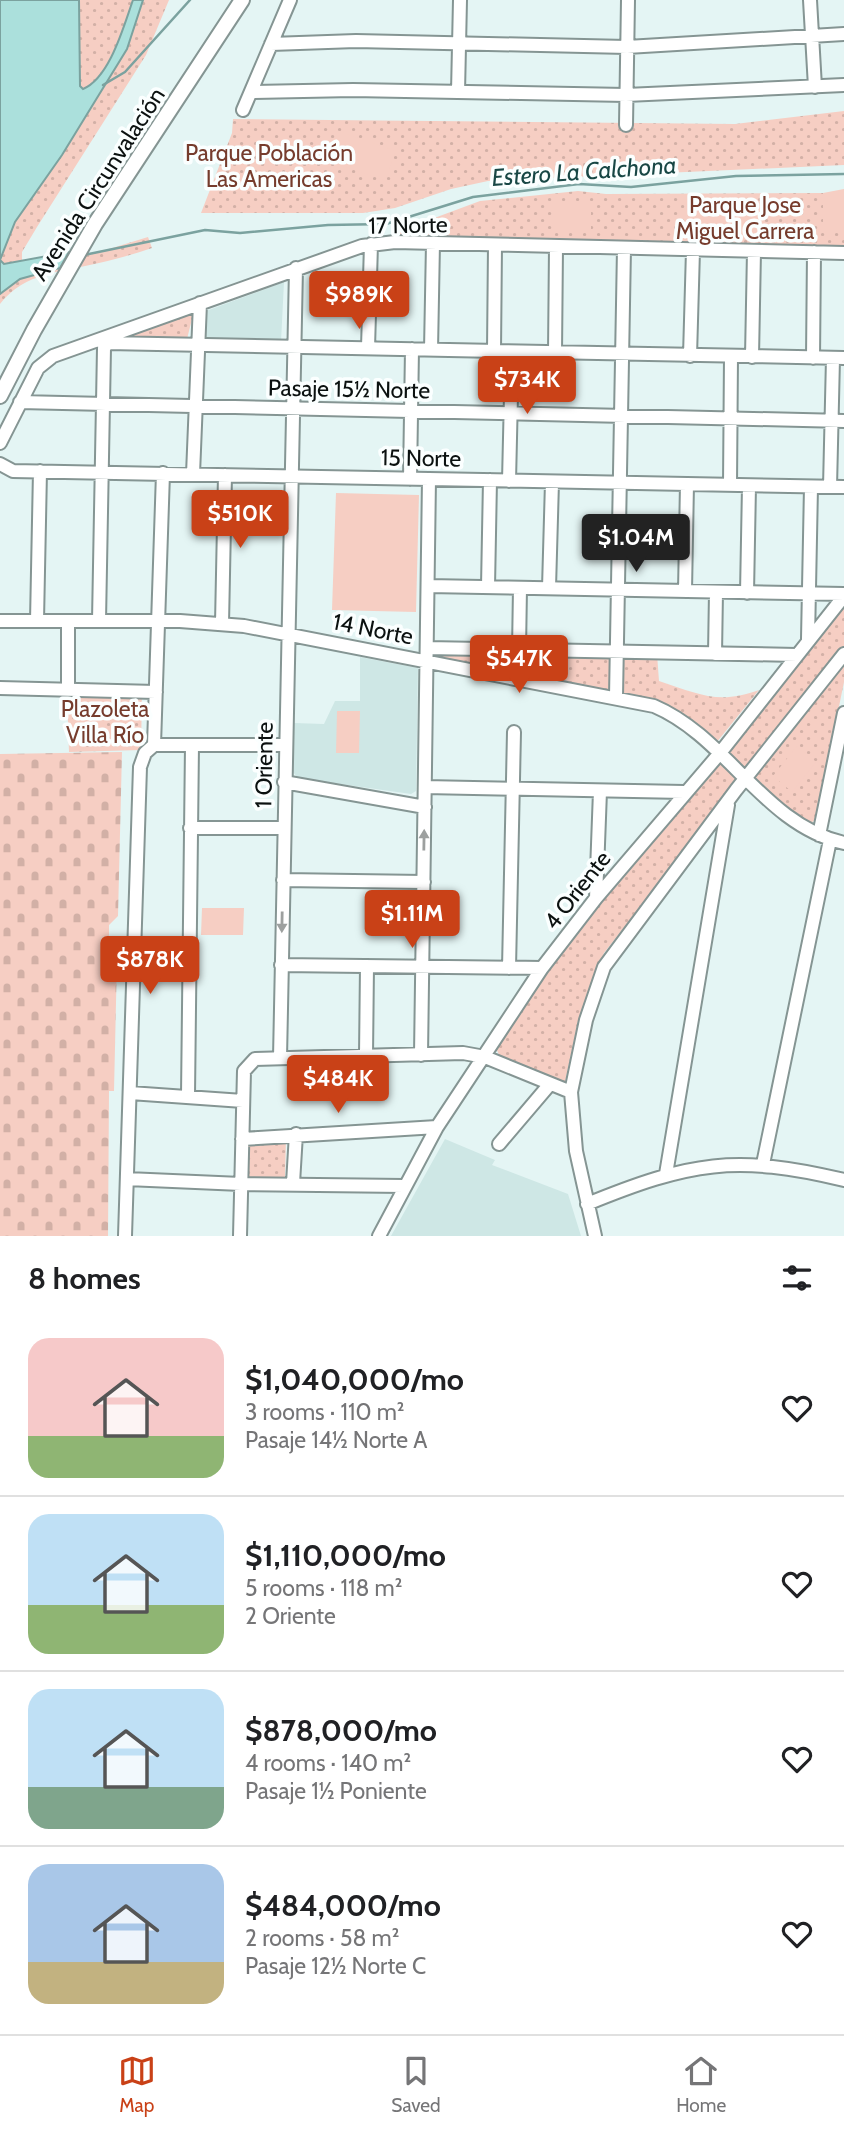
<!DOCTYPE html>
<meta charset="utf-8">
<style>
:root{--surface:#fff;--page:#f6f6f6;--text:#202124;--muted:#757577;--line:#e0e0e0;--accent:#c94117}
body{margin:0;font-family:Cabin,sans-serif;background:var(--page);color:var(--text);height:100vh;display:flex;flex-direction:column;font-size:26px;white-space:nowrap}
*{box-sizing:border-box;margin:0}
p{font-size:23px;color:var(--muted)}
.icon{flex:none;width:38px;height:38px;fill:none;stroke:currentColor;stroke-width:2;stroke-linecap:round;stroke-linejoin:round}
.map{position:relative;height:1236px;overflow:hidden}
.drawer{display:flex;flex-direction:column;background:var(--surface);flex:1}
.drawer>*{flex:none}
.price{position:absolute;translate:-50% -60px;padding:0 16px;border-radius:7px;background:var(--accent);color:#fff;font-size:23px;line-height:46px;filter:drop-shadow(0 2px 4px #0008)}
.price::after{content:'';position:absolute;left:50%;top:42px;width:21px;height:16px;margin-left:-10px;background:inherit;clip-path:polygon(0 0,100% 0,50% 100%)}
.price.active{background:#222;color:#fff}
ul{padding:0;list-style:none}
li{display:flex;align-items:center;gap:21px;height:175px;padding:0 28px}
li+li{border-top:2px solid var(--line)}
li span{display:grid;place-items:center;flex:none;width:196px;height:140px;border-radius:21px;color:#555}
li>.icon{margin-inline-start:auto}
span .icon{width:84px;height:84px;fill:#fffc;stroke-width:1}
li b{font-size:30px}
h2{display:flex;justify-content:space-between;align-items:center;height:84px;padding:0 28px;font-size:30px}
.menu{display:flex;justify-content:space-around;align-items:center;height:98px;border-top:2px solid var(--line);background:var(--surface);font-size:19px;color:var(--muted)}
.menu a{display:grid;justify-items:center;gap:4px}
.menu .active{color:var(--accent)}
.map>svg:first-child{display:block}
</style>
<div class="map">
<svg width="844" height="1236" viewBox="0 0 844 1236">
<defs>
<pattern id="grass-dots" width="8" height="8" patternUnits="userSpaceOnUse" patternTransform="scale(1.75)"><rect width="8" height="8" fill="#f6cec3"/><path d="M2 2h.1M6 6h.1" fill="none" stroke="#d2b0a6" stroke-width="1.8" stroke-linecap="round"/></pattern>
<pattern id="cemetery-stones" width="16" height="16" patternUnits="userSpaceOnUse" patternTransform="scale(1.75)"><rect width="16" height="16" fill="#f6cec3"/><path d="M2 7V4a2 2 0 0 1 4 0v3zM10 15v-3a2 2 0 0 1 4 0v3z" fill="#d2b0a6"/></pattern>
</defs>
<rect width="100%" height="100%" fill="#e4f5f4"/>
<path fill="#cee7e5" d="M284 282 281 342 204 340 206 311Z
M360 657 418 668 416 791 411 794 298 778 293 772 294 723 324 724 335 701H360Z
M445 1139 495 1160 492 1165 568 1194 581 1236H391Z"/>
<path fill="url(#grass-dots)" d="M0 0H169L146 55 37 227 22 252V261L96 253 148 237 152 248C134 254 117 259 99 263 62 272 25 272 0 304Z
M844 111V165L488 181 451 189 395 208 363 213H201L232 133 233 119 735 124Z
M578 191 606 194 823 193V231L844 232V246L402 237 394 233 480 201Z
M194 311 187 339H116Z
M844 602V682L816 819 810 824 794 814 747 771 604 953 578 1021 565 1082 500 1057 496 1048 548 969 584 922Z
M431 650 657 654 659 681C699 694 718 705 759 690L712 748 664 707 431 658Z
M142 692 141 750 69 752 67 694Z
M286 1137 285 1178H247L246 1138Z"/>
<path fill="url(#cemetery-stones)" d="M122 752 118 916 109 925V953L117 960 114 1091H109L108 1236H0V754Z"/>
<path fill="#f6cec3" d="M341 132 396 151 385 180 331 162Z
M844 189V232H823V193Z
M553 204H591V229H553Z
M700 205 736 206 735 226 699 225Z
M336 493 419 495 416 612 332 610Z
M337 711H360L359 753H336Z
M797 746 816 762 792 792 773 776Z
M202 908H244L243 935H201Z"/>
<path fill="#abe0dc" stroke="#7ba29f" stroke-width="2" d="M0 0H79L80 86 83 89C110 78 124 25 133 0H143L127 49 62 155 15 222 0 260 4 264 69 252 60 268 20 279 0 294Z"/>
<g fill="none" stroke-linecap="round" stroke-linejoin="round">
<path stroke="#7ba29f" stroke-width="2.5" d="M103 85 125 72 190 0
M84 255 205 230 240 233 328 225 386 224 473 197 579 184 631 187 736 176 844 174"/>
<g stroke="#859593" stroke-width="16">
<path id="minor" d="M810 0 815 87
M271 44 356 41 627 47 844 34
M251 92 353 90 626 95 844 85
M458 92 460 0
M243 110 290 0
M626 125 628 0
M368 348 371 244
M431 350 433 243
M494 351 495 245
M555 353 556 247
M690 356 693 250
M752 357 754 251
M813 358 814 252
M20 402 844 421
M0 443 38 368 53 356 362 246 395 242 844 253
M0 464 13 471 844 487
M193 474 200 303
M410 479 412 349
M509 481 512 352
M730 485 731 356
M830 487 833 358
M428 586 844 594
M488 587 490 480
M549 588 552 482
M685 591 687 484
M747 593 749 486
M0 621H180L244 626 654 706C727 737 764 825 844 843
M37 621 40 471
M99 621 104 348 108 343 844 358
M222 624 225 475
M808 639 811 487
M427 648 797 655
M519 650 520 588
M715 654 716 592
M0 688 156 692
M68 689V621
M616 697 624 248
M154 745H285
M284 782 425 807
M425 787 684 792
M190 828H284
M819 835 844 713
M283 880 424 882
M596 898 600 791
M281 965 542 968
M509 968 514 732
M421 1055 429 479
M366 1056 367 966
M280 1058 296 268
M130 1093 243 1101
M188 1096 192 745
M242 1139 437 1127
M499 1144 550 1084
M763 1164 830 840
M666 1174 728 805
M127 1179 241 1184 404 1186
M293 1183 296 1134
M587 1204C690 1162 735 1154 844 1180
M125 1236 140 767 145 753 154 745 163 473
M240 1236 244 1071 255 1059 463 1053 485 1057 571 1092
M379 1236 437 1127 542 968 596 898 720 753 844 596
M595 1236 576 1151 571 1092 586 1020 604 967 736 790 844 654"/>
</g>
<g stroke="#859593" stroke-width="18">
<path id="major" d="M0 396 34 330 95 224 242 0"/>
</g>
<use href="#minor" stroke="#fff" stroke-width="12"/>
<use href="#major" stroke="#fff" stroke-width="14"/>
</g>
<defs><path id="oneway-solid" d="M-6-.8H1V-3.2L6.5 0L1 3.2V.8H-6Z" transform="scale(1.75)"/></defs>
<g fill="#9da09f">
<use href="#oneway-solid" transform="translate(424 840) rotate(-89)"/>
<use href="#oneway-solid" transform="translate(282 922) rotate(91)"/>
</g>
<g text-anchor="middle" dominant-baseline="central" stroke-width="7" stroke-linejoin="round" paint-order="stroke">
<g font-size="23" fill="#763c2d" stroke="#fbffff">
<text x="269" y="153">Parque Población<tspan x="269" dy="26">Las Americas</tspan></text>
<text x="745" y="205">Parque Jose<tspan x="745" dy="26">Miguel Carrera</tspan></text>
<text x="105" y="709">Plazoleta<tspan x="105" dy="26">Villa Río</tspan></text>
</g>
<g font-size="23" fill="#0b1110" stroke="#fbffff">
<text transform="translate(98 184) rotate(-57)">Avenida Circunvalación</text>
<text transform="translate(408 225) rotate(-1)">17 Norte</text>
<text transform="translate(349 389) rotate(1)">Pasaje 15½ Norte</text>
<text transform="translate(421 458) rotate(1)">15 Norte</text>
<text transform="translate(373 629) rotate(11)">14 Norte</text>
<text transform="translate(264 765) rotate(-89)">1 Oriente</text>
<text transform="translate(577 890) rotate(-52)">4 Oriente</text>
</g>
<g font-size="24" font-style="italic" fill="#184745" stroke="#fbffff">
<text transform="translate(584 171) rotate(-4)">Estero La Calchona</text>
</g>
</g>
</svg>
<b class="price" style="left:359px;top:331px">$989K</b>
<b class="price" style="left:527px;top:416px">$734K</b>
<b class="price" style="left:240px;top:550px">$510K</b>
<b class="price active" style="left:636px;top:574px">$1.04M</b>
<b class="price" style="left:519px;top:695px">$547K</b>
<b class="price" style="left:412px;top:950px">$1.11M</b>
<b class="price" style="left:150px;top:996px">$878K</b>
<b class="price" style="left:338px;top:1115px">$484K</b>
</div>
<section class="drawer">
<h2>8 homes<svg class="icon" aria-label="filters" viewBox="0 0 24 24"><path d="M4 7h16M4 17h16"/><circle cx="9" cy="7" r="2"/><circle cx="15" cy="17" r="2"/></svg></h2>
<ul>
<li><span style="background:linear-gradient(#f6c9c9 70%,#8fb573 0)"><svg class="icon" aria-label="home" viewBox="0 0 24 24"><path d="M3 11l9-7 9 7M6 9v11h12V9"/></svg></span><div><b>$1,040,000/mo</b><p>3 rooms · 110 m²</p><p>Pasaje 14½ Norte A</p></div><svg class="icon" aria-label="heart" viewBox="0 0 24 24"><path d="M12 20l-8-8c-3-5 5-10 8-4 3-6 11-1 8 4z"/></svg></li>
<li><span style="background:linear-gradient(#bfe0f5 65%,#8fb573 0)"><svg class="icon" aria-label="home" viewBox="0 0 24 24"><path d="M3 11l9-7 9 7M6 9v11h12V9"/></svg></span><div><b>$1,110,000/mo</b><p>5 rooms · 118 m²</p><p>2 Oriente</p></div><svg class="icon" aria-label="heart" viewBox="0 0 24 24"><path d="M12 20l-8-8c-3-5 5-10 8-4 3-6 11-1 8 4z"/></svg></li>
<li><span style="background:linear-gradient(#bfe0f5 70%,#7fa58c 0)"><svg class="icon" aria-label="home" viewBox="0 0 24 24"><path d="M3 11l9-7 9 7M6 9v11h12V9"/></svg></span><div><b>$878,000/mo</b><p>4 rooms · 140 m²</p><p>Pasaje 1½ Poniente</p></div><svg class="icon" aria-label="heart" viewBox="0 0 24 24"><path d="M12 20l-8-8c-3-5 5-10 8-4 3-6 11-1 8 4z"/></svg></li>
<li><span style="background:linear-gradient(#a9c7e8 70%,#c2b280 0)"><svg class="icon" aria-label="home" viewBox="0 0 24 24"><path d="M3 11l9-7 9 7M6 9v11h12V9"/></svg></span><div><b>$484,000/mo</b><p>2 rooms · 58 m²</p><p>Pasaje 12½ Norte C</p></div><svg class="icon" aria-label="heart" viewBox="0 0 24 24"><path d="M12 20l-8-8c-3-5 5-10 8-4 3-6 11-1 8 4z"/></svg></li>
</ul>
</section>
<nav class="menu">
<a class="active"><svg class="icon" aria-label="map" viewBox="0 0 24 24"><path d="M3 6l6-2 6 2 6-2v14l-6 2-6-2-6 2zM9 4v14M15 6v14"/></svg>Map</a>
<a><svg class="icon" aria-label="saved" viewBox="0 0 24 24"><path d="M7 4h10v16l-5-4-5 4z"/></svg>Saved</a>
<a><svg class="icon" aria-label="home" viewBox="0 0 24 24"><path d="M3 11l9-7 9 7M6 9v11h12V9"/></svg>Home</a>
</nav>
